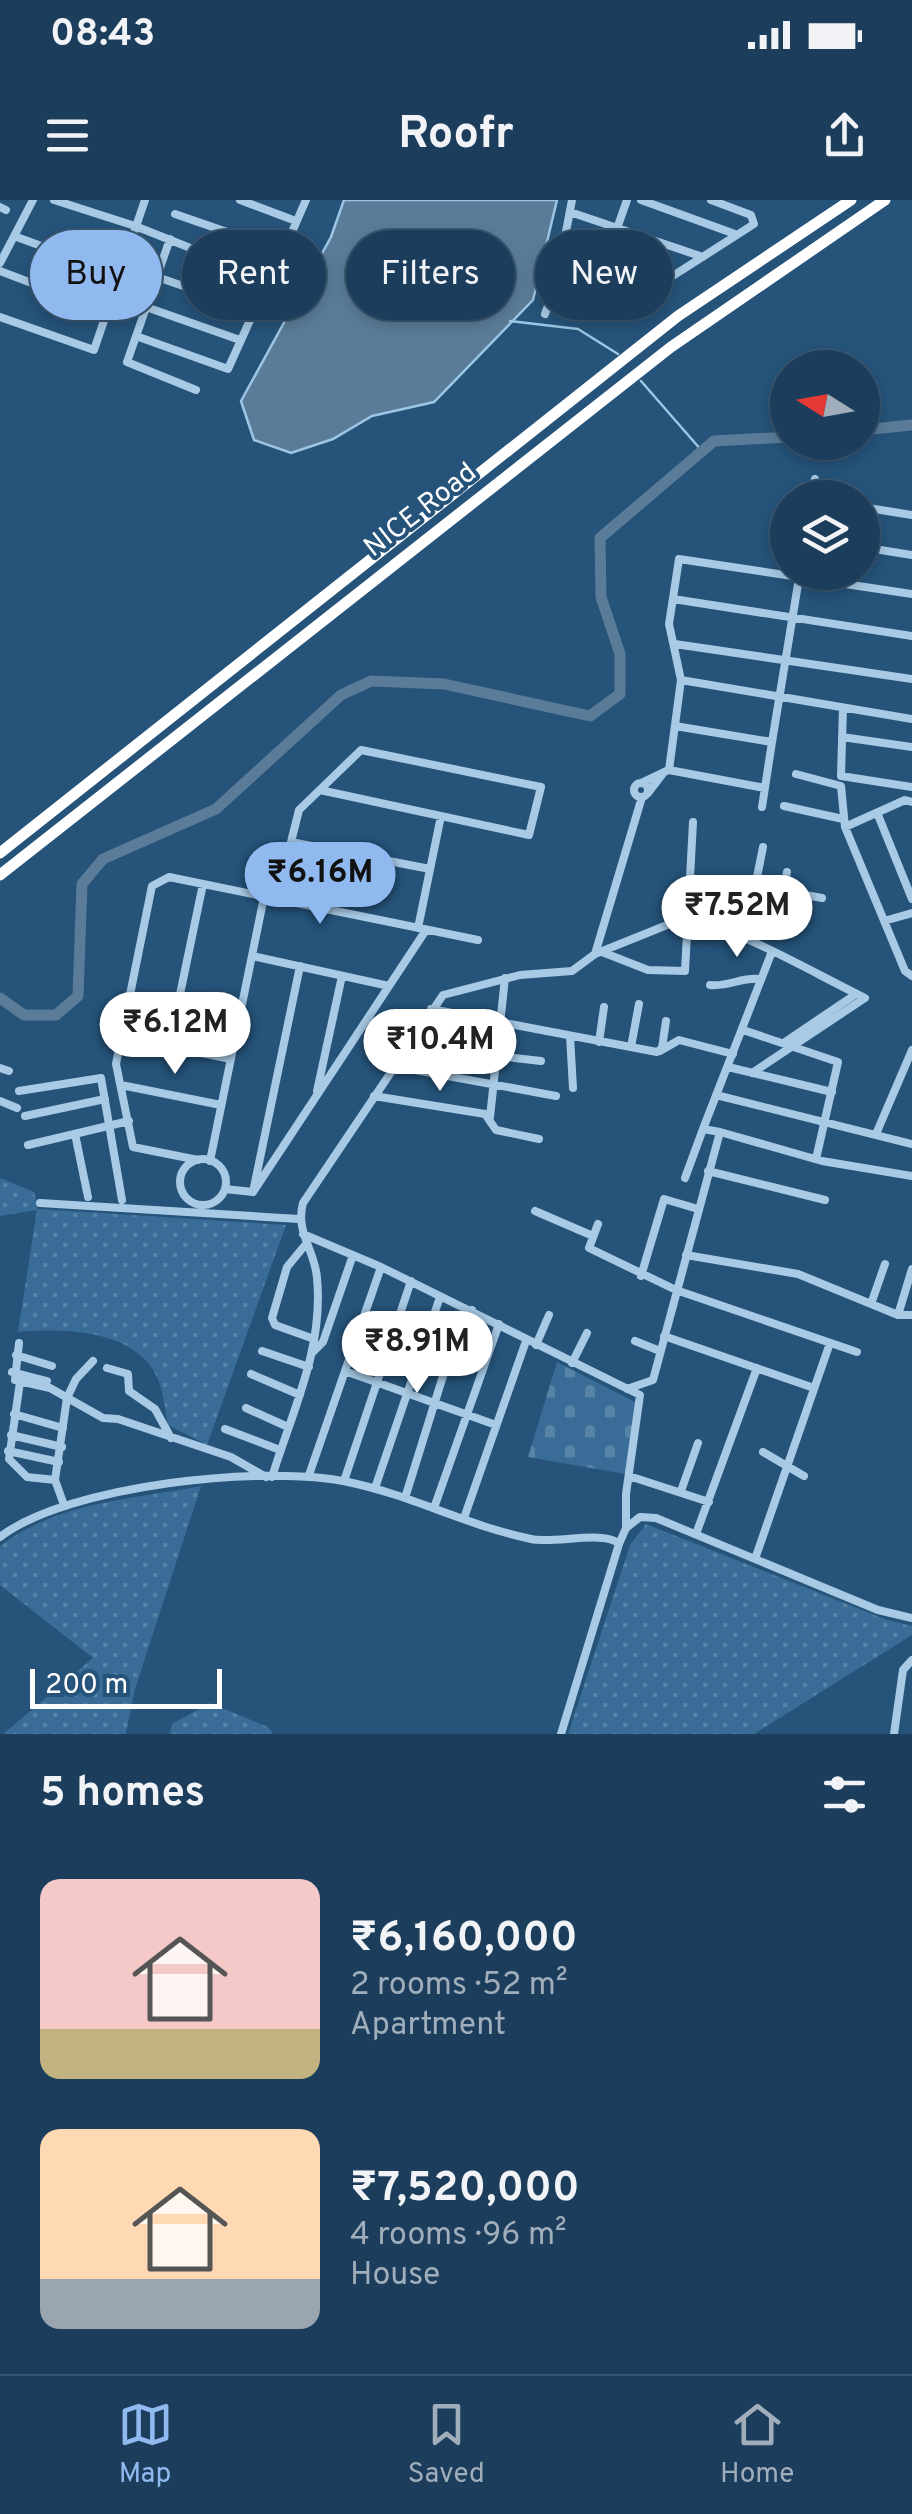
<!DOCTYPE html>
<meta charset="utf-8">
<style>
:root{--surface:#1c3e5c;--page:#294965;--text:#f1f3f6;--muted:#a0aebb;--line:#3a5772;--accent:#90b9f0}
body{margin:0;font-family:Overpass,sans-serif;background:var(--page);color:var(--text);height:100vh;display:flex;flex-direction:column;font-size:38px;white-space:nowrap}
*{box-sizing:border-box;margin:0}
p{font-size:32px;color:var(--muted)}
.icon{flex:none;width:55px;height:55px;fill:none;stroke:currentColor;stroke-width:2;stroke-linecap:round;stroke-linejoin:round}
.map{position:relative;height:1534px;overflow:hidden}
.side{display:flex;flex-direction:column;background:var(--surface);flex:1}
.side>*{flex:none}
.guide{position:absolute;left:30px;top:30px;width:852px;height:90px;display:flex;gap:20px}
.needle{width:65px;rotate:281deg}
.tools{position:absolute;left:770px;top:150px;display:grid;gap:20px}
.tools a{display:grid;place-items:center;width:110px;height:110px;border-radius:50%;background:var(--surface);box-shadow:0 5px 15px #0003,0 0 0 2px var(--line);font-size:50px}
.scale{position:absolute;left:30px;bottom:25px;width:192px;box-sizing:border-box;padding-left:10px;border:5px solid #fff;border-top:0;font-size:28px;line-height:35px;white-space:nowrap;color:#fff;-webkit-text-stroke:8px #25537a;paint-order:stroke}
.price{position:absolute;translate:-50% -85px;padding:0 22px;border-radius:35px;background:#fff;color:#222;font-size:32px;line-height:65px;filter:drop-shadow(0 2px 5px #0008)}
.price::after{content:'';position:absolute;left:50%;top:60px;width:30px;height:22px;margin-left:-15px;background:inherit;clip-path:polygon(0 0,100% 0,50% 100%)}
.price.selected{background:var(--accent);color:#111}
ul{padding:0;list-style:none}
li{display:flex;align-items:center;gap:30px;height:250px;padding:0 40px}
li span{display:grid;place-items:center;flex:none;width:280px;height:200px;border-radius:20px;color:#555}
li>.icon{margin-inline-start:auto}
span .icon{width:120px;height:120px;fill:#fffc;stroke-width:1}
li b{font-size:42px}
h2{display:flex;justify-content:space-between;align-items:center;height:120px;padding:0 40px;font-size:42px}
.tag{padding:0 35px;border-radius:45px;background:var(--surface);box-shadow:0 5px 15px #0003,0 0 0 2px var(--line);font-size:35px;line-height:90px}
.tag.selected{background:var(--accent);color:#111}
.status{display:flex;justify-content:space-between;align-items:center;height:70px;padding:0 50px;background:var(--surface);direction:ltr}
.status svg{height:28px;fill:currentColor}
header{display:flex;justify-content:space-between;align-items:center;height:130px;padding:0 40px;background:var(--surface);font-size:45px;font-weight:700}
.tab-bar{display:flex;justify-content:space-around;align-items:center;height:140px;border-top:2px solid var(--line);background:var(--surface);font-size:28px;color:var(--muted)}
.tab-bar a{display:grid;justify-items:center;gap:5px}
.tab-bar .selected{color:var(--accent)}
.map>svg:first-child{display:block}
</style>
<div class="status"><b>08:43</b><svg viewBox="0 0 49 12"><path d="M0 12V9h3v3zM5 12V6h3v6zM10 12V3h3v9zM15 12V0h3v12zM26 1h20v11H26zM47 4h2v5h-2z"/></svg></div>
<header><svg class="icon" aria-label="menu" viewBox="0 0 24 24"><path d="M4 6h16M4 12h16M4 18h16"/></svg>Roofr<svg class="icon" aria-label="share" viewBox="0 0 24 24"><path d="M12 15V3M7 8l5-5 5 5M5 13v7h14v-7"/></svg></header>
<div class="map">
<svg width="912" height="1534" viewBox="0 0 912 1534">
<defs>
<pattern id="grass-dots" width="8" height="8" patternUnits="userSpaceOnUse" patternTransform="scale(2.5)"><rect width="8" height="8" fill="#396d97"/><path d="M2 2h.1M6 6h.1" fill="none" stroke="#5783a7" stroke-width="1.8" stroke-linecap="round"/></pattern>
<pattern id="cemetery-stones" width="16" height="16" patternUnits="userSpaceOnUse" patternTransform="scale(2.5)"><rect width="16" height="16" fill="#396d97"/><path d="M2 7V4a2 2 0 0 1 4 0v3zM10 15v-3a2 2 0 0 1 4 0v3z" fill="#5783a7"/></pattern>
</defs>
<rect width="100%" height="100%" fill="#25537a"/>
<path fill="url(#grass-dots)" d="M0 978 34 992 38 1009 286 1025 207 1245 168 1225C165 1211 164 1193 158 1179 137 1129 63 1128 18 1132L37 1010 0 1016Z
M201 1286 134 1492 126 1534H3L93 1458 0 1385V1346C57 1302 133 1299 201 1286Z
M646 1324 887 1420 912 1426V1435L754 1534H568L630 1345Z
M210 1503 268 1527 273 1534H170L172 1524Z"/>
<path fill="url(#cemetery-stones)" d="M557 1162 637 1203 625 1274 528 1257Z"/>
<path fill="#5b7c98" stroke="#9cc6e4" stroke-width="2.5" d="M344 0H557L533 100 434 202 372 216 333 239 291 253 254 240 241 201 331 37Z"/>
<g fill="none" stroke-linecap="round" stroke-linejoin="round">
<path stroke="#9cc6e4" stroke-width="2.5" d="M510 121 578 129 618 154
M641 181 702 251"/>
<path stroke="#5b7c98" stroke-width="11" d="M862 230 912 225
M0 798 24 815H56L78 796 82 684 103 659 216 609 341 495 371 481 444 484 590 516 620 494V454L601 397 600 338 714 241 788 237"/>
<path stroke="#a8cae4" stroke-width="8" d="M54 0 135 26 271 80 283 91
M240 0 296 21
M572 0 565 37 569 43 668 79 754 24 751 15 711 0
M641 0 735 34
M0 7 6 10
M570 12 703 57
M175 14 282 51
M14 36 118 74
M170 39 127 162 196 190
M607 57 627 0
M0 63 33 0
M0 71 105 111
M596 100 605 56
M146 107 240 140
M252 112 271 80 306 0
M545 114 561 71 566 39
M0 117 94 150 145 0
M136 136 228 169 251 118 250 109 157 77
M812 298 815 279
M862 307 912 315
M862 347 912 355
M673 399 912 436
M675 444 912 479
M681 480 912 519
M843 508 841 576 912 587
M675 526 772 542 800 372
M842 537 912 547
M669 570 765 588
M664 572 669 570 681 480 669 424 679 359 912 394
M796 574 841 586 845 627 905 771 912 776
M641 583 664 572 648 593
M634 590a7 7 0 1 1 14 0a7 7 0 1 1-14 0Z
M320 590 529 635 541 587 361 550 299 610 291 642 430 669
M784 606 843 619
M762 607 772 542
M878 615 912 699
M845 627 905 600 912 602
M755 687 763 647
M689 693 713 692 722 680 822 698
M783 693 787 672
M884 721 912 713
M418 728 441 616
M602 752 648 770 685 771 693 622
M595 754 642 597
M252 756 389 786
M710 785C729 787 741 777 760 779
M431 809 657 852 662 848 666 821
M743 830 838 862 816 959
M570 836 573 888
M121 837 231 859
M411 839 497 852
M599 842 604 807
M785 842 856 794
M169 847 203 684
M631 847 639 804
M660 851 679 840 733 854
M497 856 541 861
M393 866 556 896
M728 867 832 892
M0 868 9 871
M121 885 221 905
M19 891 101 878 122 1000
M317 891 342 776
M716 895 912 944
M374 896 485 914 496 930 539 939
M0 901 17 908
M25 916 105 899
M490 917 505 778
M720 932 822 961 912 976
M75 934 88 997
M876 934 912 850
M28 945 129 921
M180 982a23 23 0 1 1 46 0a23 23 0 1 1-46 0Z
M198 960 133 947 116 864 152 686 169 677 478 740
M210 961 264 697
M708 971 825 1000
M685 978 703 929
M225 989 253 992 300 766
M253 992 426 730
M40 1003 299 1019
M535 1011 593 1036
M598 1024 589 1048 676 1090 857 1152
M303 1034 381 1067 309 1275
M306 1044 287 1067 272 1118 275 1125 314 1139
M686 1055 798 1074 898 1115H912
M381 1067 640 1195 626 1294V1328
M641 1076 664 999 698 1009
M871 1104 885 1064
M898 1115 912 1069
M664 1136 814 1188
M635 1141 660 1151
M19 1143 15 1180 50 1188 103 1218 118 1219 231 1257 266 1277
M536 1145 549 1115
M262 1151 309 1167
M312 1153 323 1142 353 1055
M16 1155 52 1166
M572 1163 587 1133
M107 1168 128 1174 129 1191 155 1209 171 1238
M345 1171 496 1225
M12 1172 47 1181
M251 1174 300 1195
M20 1182 9 1259 27 1277 55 1280
M627 1189 653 1180 720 932 703 929 771 754
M246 1208 288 1227
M14 1214 63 1228
M225 1229 280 1250
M11 1235 62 1247
M8 1251 59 1262
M763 1252 804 1276
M629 1276 709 1302
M272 1277C292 1212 324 1148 317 1078 315 1050 295 1032 303 1003L443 795 520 775 572 771 595 754 687 717C750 735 806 769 865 798L752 873
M344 1281 411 1081
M375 1288 440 1097
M681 1291 698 1243
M405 1298 443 1176 472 1110
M64 1305 55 1280 67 1198 76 1179 93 1161
M434 1308 499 1124
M464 1318 526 1141
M696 1334 757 1168
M0 1337C68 1285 265 1264 348 1282 411 1295 468 1326 531 1339 553 1344 606 1330 619 1344
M755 1359 830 1143
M561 1534 619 1344 626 1328 640 1317 656 1318 878 1410 912 1418
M894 1534 903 1470 912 1460"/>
<path stroke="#fff" stroke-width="11" d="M0 653 678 116 851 0
M0 675 671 147 885 0"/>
</g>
<g text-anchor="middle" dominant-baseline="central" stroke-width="8" stroke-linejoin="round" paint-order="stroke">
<g font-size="28" fill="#fff" stroke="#25537a">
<text transform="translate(421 311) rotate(-38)">NICE Road</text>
</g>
</g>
</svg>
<div class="tools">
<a><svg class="needle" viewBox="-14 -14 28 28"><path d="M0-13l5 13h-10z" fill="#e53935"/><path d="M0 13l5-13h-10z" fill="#a0aebb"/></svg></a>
<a><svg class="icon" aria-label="layers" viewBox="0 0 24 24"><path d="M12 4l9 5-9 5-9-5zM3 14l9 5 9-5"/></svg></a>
</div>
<div class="scale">200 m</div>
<b class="price selected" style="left:320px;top:727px">₹6.16M</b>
<b class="price" style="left:737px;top:760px">₹7.52M</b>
<b class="price" style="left:175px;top:877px">₹6.12M</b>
<b class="price" style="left:440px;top:894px">₹10.4M</b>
<b class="price" style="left:417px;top:1196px">₹8.91M</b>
<div class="guide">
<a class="tag selected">Buy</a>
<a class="tag">Rent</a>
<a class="tag">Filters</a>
<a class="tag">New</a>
</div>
</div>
<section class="side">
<h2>5 homes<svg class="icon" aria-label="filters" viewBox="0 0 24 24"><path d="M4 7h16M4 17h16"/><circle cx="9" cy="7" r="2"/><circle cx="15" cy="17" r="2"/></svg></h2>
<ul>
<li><span style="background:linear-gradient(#f6c9c9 75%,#c2b280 0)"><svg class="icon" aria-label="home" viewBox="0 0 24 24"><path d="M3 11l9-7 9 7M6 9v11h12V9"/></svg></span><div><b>₹6,160,000</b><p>2 rooms · 52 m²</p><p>Apartment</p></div></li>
<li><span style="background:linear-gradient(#ffd9b3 75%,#9aa5b1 0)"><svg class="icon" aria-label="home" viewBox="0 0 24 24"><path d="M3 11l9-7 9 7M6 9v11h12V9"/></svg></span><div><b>₹7,520,000</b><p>4 rooms · 96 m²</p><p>House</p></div></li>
</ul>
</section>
<nav class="tab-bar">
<a class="selected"><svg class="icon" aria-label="map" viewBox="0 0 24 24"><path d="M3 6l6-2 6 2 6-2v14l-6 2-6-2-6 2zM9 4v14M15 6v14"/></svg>Map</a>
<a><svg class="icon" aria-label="saved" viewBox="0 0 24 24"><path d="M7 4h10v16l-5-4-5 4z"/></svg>Saved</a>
<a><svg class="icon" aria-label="home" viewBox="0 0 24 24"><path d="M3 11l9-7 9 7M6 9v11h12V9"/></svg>Home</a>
</nav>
